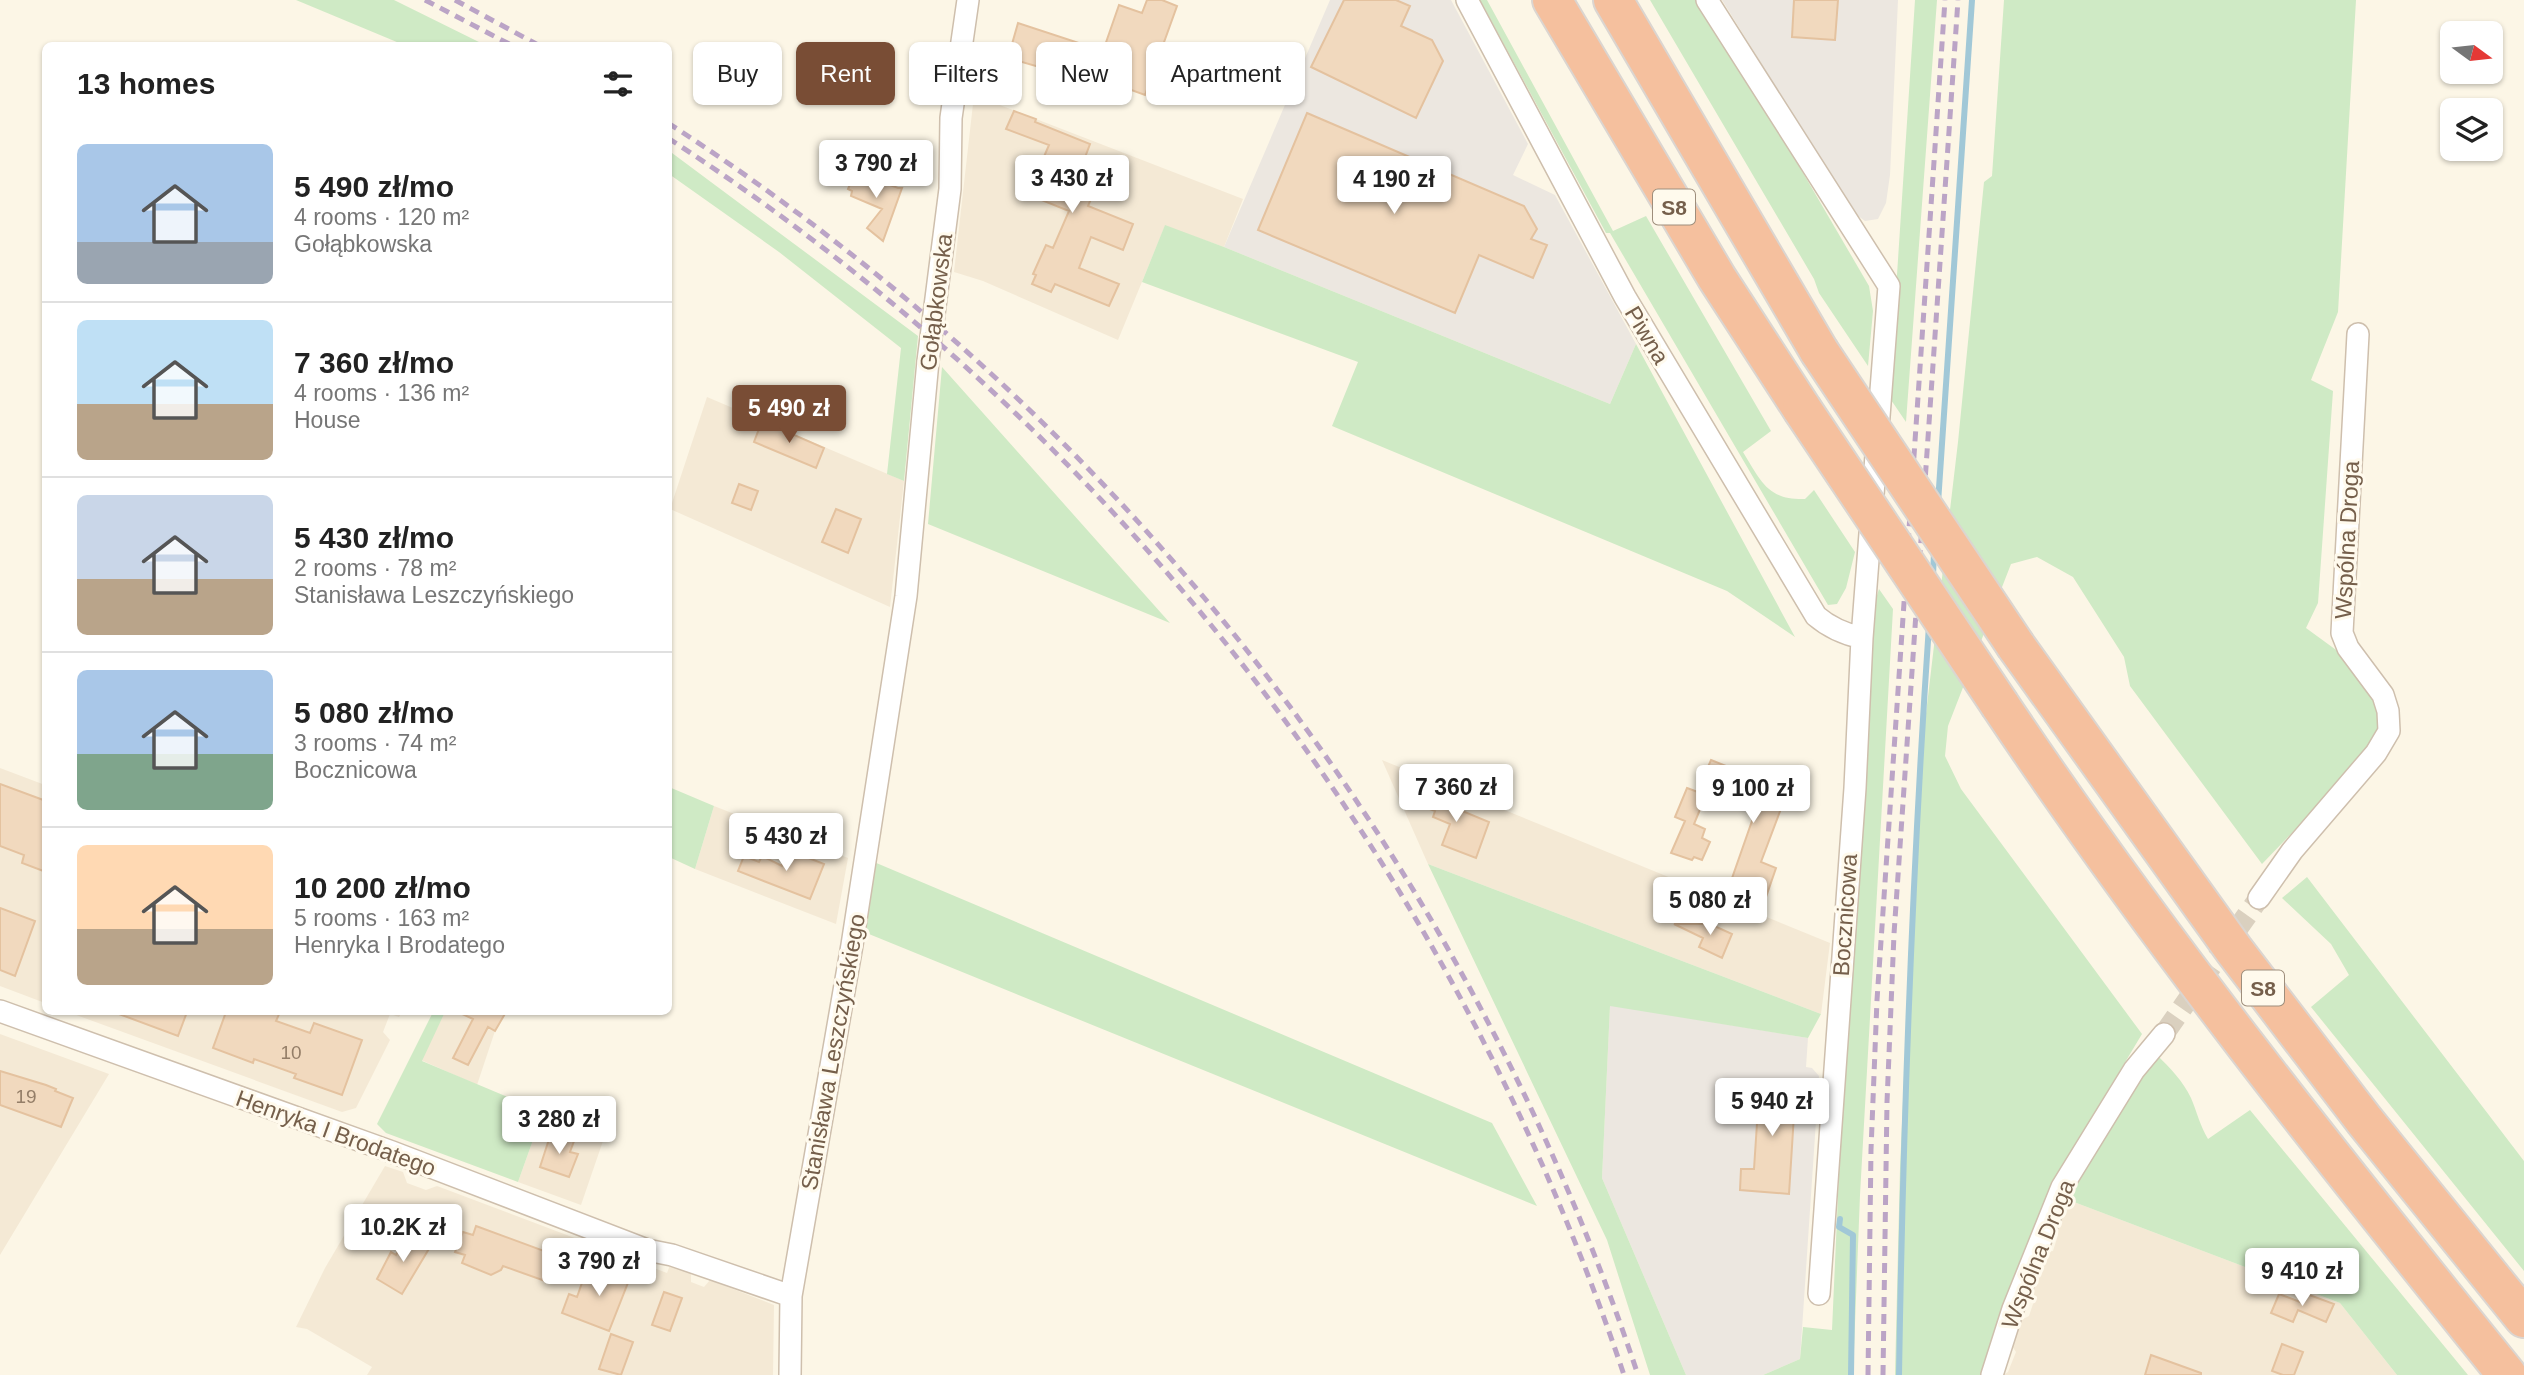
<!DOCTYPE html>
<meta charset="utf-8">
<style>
:root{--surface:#fff;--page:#f2f2f2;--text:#222;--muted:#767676;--line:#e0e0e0;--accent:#794d35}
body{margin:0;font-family:Helvetica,sans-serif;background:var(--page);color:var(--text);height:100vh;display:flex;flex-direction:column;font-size:26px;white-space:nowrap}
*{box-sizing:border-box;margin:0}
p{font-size:23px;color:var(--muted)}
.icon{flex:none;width:38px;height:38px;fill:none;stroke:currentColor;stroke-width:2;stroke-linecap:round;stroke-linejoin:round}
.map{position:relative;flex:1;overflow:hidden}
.drawer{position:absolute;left:42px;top:42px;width:630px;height:973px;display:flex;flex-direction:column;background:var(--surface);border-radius:10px;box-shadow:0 2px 5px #0004}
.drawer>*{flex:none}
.top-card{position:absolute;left:693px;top:42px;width:665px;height:63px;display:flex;gap:14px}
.needle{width:46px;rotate:105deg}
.buttons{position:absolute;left:2440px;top:21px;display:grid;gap:14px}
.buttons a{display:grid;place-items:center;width:63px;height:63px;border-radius:10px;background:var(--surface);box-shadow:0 2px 5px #0004;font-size:35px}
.price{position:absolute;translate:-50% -60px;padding:0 16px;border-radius:7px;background:#fff;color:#222;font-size:23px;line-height:46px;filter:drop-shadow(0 2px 4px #0008)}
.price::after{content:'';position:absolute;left:50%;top:42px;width:21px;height:16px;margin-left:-10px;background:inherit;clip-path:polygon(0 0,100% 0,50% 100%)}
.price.current{background:var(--accent);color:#fff}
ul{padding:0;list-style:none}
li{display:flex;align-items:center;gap:21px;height:175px;padding:0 35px}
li+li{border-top:2px solid var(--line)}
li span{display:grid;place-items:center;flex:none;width:196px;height:140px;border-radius:10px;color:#555}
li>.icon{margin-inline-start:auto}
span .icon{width:84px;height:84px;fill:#fffc;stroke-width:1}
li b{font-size:30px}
h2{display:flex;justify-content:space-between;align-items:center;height:84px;padding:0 35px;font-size:30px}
.pill{padding:0 24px;border-radius:10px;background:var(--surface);box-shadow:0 2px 5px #0004;font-size:24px;line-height:63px}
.pill.current{background:var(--accent);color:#fff}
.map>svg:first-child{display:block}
</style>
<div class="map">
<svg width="2524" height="1375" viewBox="0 0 2524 1375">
<rect width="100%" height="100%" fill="#fcf6e6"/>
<path fill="#f4e9d5" d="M974 95 1243 199 1224 247 1165 226 1118 340 983 281 954 272Z
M707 397 904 481 890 607 670 509Z
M1382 760 1830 943 1821 1014 1428 864Z
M0 768 45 785V1003L0 986Z
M714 806 848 858 836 924 695 869Z
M68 1012H402L399 1017 390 1014 383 1032 390 1040 356 1108 342 1112Z
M445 1012H496L504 1015 495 1031 477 1085 421 1060Z
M0 1034 109 1074 0 1255Z
M543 1112 604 1138 581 1205 518 1182Z
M385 1166 403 1172 407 1183 426 1190 437 1186 667 1273 670 1265 691 1273V1282L704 1287 710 1280 774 1305 773 1375H367L372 1367 307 1329 296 1327 325 1268Z
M2066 1199 2340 1303 2397 1375H2003L2008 1372 2016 1352 2012 1346 2021 1320 2029 1316 2035 1298 2032 1290 2047 1252 2053 1251 2058 1235 2054 1229Z"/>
<path fill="#ece7e0" d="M1330 0H1451L1528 144 1513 175 1555 195 1636 344 1610 404 1224 247Z
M1722 0H1898L1890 175 1886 203 1878 219 1865 221 1853 212Z
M1610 1005 1808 1038 1806 1067 1812 1068 1819 1076 1800 1359 1763 1375H1686L1602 1178Z"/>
<path fill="#cfeac5" d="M296 0H394L485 45H404Z
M1480 0H1487L1613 231 1646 216 1771 431 1743 452C1761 481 1767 500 1805 499L1814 490 1855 552 1846 588 1837 604 1828 605 1610 233H1606Z
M1650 0H1696L1792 154 1869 286 1873 311 1868 366 1819 293 1814 279Z
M1915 0H1937L1906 422 1889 397Z
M2004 0H2356L2338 312 2311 380 2333 391 2318 603 2306 628 2343 655 2367 687 2379 711 2377 734 2342 781 2262 864 2130 686 2124 657 2073 577 2037 557 2011 564 1948 726 1945 756 1961 789 2142 1034 2094 1114 2004 1301 1985 1375H1895L1900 1168 1917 790 1958 442 1984 182 1992 176Z
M668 150 918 336 904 481 887 474 901 348 779 252 669 174Z
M1165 225 1224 247 1610 404 1636 344 1795 637 1727 591 1332 426 1358 362 1142 282Z
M942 367 1170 623 928 524Z
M1879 589 1893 609 1860 1195 1853 1375H1763L1800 1359 1803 1327 1832 1330 1846 1016 1874 605Z
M669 787 714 806 695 869 669 857Z
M874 862 1492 1123 1537 1206 864 932Z
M1428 864 1821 1014 1808 1038 1610 1006 1602 1178 1686 1375H1650L1607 1240Z
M2307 877 2524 1161V1271L2311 1007 2349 975 2331 944 2282 898Z
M433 1012H445L422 1061 543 1112 518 1182 386 1133 377 1124Z
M2157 1055C2170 1068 2183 1081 2191 1098 2197 1112 2200 1126 2208 1139L2250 1110 2468 1375H2397L2340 1303 2066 1199 2113 1113Z"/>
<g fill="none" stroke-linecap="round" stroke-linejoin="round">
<path stroke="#a1c8d7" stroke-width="6" d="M1938 503 1972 0
M1933 576 1934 552
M1840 1219 1839 1227 1853 1235 1851 1375
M1899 1375C1903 1125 1912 875 1929 625"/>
</g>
<path fill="#f1d9be" stroke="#e4c29f" stroke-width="2" d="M1147 0H1162L1177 6 1145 95 1063 65 1060 73 1008 58 1018 23 1103 51 1119 5 1142 13Z
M1344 0H1396L1410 6 1401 26 1432 40 1443 61 1416 118 1311 67Z
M1794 0H1838L1835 40 1792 37Z
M1014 111 1036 119 1035 122 1090 144 1072 192 1077 194 1088 170 1101 175 1088 206 1133 224 1123 250 1091 237 1079 268 1119 284 1109 306 1055 284 1051 292 1032 284 1036 275 1033 274 1046 245 1053 248 1069 211 1039 199 1054 163 1043 159 1049 145 1006 129Z
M1307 113 1524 206 1537 229 1531 239 1547 245 1533 278 1479 255 1455 313 1258 230Z
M855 172 898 188H902L883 241 867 228 882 209 851 196 852 191 848 189Z
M762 421 824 448 816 468 754 442Z
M739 484 758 491 751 510 732 503Z
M836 509 861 519 848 553 822 542Z
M1711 760 1746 774 1748 770 1786 784 1778 805 1782 806 1761 862 1776 868 1766 897 1730 884 1760 798 1704 776Z
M0 784 46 801V872L22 863 24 855 0 846Z
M1425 788 1453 798 1450 806 1489 822 1476 858 1442 845 1450 824 1433 817 1435 811 1419 805Z
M1687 788 1706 795 1694 824 1705 829 1702 838 1710 842 1702 860 1694 857 1692 860 1671 853 1685 821 1675 817Z
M796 853 824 864 810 899 738 871 744 856 759 862 762 856 782 866 785 857 793 860Z
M0 908 35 921 15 976 0 970Z
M1674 924H1710L1732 934 1722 958 1699 947 1703 938Z
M119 1012H187L178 1036 119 1014Z
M226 1012H280L276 1021 310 1033 314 1023 362 1040 342 1095 294 1078 296 1074 254 1059 253 1063 213 1048Z
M458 1012H506L495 1031 488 1027 468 1065 453 1058 473 1019Z
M0 1071 46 1085 56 1089 55 1091 73 1098 61 1127 0 1105Z
M1751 1080 1796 1083 1789 1194 1740 1190 1741 1169H1754L1758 1108 1750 1107Z
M551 1133 574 1141 570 1152 578 1154 569 1177 540 1167Z
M476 1226 555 1255 545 1281 503 1266 501 1270 491 1275 462 1263 465 1255 455 1252 463 1232 473 1235Z
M408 1234 430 1247 402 1294 377 1279 391 1252 396 1255Z
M600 1264 631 1275 609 1331 562 1313 569 1294 577 1297 583 1280 592 1283Z
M664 1292 682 1298 670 1331 652 1325Z
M2304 1293 2334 1304 2326 1322 2298 1310 2293 1322 2271 1313 2279 1294 2300 1302Z
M611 1334 633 1342 621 1375 599 1369Z
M2282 1344 2303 1352 2294 1375H2283L2272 1371Z
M2151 1355 2201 1373V1375H2145Z"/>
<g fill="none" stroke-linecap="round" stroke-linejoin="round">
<path stroke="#dad0bf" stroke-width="21" stroke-dasharray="21 10" stroke-linecap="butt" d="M2164 1034 2259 898"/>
<g stroke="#cebfad" stroke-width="24">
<path id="minor" d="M1467 0 1625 297 1816 616C1830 628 1844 634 1862 638
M1707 0 1889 286 1862 638 1855 788 1819 1294
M2259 898 2292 851 2376 753 2389 731 2388 711 2383 695 2348 648 2342 633 2358 334
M0 1011 392 1152 647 1250 672 1255 791 1296
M790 1375 791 1296 852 945 906 596 928 361 950 189 951 118 968 0
M1992 1375 2013 1309 2062 1187 2134 1070 2164 1034"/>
</g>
<g stroke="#dbd5d0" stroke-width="42">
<path id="motorway" d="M1552 0 1717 278 1802 409
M1613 0 1819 351
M2016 646 2234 950 2364 1120 2524 1318
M2000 705C2156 938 2331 1157 2507 1375"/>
</g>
<use href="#minor" stroke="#fff" stroke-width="21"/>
<use href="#motorway" stroke="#f5c09e" stroke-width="38"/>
<path stroke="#bba4c6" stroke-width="5" stroke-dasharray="10 7" stroke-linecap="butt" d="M425 0 513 46
M455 0 540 46
M668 123C1123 417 1467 861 1638 1375
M668 138C1119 431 1453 866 1624 1375
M1868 1375 1871 1150 1877 1000 1945 0
M1883 1375 1887 1102 1894 934 1958 0"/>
<g stroke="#dbd5d0" stroke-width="42" stroke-linecap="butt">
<path id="motorway-bridge" d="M1819 351 2016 646
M1802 409 2000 705"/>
</g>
<use href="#motorway-bridge" stroke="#f5c09e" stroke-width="38"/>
</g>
<g text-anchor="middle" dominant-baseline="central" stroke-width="6" stroke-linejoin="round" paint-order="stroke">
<g font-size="19" fill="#947e68">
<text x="291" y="1052">10</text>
<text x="26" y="1096">19</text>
</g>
<g fill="#fffaed" stroke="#9e8e7c" stroke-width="2">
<rect x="1653" y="189.5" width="42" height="35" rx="5"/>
<rect x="2242" y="970.5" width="42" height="35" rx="5"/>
</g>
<g font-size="21" font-weight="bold" fill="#755f4b">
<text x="1674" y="207">S8</text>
<text x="2263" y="988">S8</text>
</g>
<g font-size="23" fill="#755f4b" stroke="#fffaed">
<text transform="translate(936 302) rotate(-83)">Gołąbkowska</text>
<text transform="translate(1647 335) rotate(59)">Piwna</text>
<text transform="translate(2347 540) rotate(-87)">Wspólna Droga</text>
<text transform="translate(1845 915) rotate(-86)">Bocznicowa</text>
<text transform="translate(833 1052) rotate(-80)">Stanisława Leszczyńskiego</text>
<text transform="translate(336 1133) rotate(20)">Henryka I Brodatego</text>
<text transform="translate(2038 1254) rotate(-68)">Wspólna Droga</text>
</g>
</g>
</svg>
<div class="buttons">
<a><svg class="needle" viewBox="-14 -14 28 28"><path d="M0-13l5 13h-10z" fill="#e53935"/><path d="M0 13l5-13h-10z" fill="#767676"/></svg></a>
<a><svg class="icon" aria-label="layers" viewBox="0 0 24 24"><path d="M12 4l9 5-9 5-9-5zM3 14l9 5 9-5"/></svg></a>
</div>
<b class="price" style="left:876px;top:200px">3 790 zł</b>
<b class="price" style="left:1072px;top:215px">3 430 zł</b>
<b class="price" style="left:1394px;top:216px">4 190 zł</b>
<b class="price current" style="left:789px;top:445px">5 490 zł</b>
<b class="price" style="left:1456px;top:824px">7 360 zł</b>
<b class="price" style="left:1753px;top:825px">9 100 zł</b>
<b class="price" style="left:786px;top:873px">5 430 zł</b>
<b class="price" style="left:1710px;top:937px">5 080 zł</b>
<b class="price" style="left:1772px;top:1138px">5 940 zł</b>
<b class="price" style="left:559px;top:1156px">3 280 zł</b>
<b class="price" style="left:403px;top:1264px">10.2K zł</b>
<b class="price" style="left:599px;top:1298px">3 790 zł</b>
<b class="price" style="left:2302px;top:1308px">9 410 zł</b>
<div class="top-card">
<a class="pill">Buy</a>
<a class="pill current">Rent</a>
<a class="pill">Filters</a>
<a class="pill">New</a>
<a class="pill">Apartment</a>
</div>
<section class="drawer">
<h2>13 homes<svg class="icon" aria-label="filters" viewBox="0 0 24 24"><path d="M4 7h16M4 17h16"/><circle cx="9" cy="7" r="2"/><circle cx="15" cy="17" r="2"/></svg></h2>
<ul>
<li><span style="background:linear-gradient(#a9c7e8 70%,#9aa5b1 0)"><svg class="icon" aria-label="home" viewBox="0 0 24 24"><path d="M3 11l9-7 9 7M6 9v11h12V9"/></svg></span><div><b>5 490 zł/mo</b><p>4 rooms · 120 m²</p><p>Gołąbkowska</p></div></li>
<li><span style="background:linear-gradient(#bfe0f5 60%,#b9a48a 0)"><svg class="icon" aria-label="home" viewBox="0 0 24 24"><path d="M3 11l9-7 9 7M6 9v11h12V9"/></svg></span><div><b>7 360 zł/mo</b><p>4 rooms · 136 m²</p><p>House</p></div></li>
<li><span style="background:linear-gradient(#c9d6e8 60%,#b9a48a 0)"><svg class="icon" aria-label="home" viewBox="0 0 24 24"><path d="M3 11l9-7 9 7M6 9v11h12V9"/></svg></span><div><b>5 430 zł/mo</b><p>2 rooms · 78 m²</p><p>Stanisława Leszczyńskiego</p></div></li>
<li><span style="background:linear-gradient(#a9c7e8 60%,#7fa58c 0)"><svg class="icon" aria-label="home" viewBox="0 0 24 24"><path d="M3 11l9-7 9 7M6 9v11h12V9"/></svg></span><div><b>5 080 zł/mo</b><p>3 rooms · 74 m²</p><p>Bocznicowa</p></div></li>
<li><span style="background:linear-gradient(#ffd9b3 60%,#b9a48a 0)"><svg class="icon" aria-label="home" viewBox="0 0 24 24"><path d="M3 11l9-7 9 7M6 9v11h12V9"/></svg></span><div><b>10 200 zł/mo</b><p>5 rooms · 163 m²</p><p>Henryka I Brodatego</p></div></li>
</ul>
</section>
</div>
